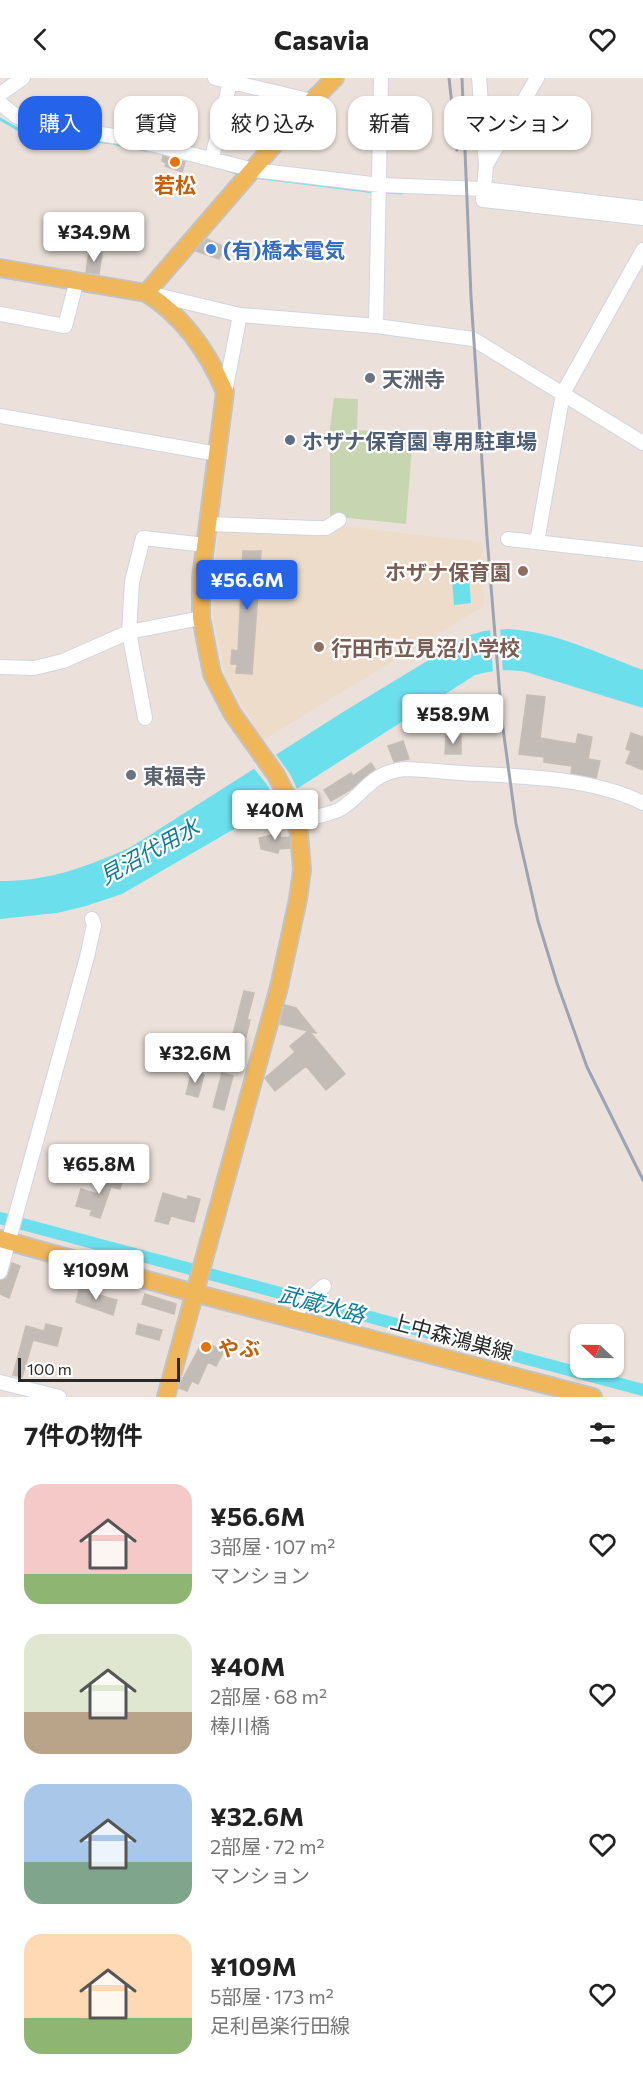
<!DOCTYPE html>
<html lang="ja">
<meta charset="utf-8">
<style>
:root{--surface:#fff;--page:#f2f2f2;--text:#222;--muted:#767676;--accent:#2563eb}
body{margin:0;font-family:Commissioner,"Noto Sans JP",sans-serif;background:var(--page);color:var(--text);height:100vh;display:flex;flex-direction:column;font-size:22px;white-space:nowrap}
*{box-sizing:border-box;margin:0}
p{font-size:20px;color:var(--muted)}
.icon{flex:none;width:33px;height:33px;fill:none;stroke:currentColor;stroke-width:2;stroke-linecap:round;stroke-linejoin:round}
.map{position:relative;height:1319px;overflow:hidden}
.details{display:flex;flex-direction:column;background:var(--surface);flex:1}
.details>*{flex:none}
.guide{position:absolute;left:18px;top:18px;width:608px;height:54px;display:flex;gap:12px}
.needle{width:39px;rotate:292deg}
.tools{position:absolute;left:570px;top:1246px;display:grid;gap:12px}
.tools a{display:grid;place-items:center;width:54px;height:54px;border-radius:12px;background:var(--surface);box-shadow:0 2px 4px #0004;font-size:30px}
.scale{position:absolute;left:18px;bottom:15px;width:162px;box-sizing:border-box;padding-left:6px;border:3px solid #282828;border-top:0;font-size:16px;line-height:21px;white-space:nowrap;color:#282828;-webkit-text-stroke:4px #fff;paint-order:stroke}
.price{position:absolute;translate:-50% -51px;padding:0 14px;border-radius:6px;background:#fff;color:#222;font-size:20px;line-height:39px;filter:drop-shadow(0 2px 3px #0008)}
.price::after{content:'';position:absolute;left:50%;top:36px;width:18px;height:14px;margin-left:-9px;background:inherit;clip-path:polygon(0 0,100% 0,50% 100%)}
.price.current{background:var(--accent);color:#fff}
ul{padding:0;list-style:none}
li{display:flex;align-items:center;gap:18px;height:150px;padding:0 24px}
li span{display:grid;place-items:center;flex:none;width:168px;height:120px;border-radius:18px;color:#555}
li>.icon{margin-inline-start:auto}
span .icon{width:72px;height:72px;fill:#fffc;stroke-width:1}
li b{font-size:26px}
h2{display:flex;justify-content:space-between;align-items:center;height:72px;padding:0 24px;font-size:26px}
.tag{padding:0 21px;border-radius:18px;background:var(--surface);box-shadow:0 2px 4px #0004;font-size:21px;line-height:54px}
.tag.current{background:var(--accent);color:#fff}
header{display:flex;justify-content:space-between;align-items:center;height:78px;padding:0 24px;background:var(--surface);font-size:27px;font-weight:700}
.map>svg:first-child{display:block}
</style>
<header><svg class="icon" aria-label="back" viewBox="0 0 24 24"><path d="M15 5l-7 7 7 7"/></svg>Casavia<svg class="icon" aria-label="heart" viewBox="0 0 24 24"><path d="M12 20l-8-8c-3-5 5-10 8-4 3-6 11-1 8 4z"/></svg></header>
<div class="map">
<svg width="643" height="1319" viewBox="0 0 643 1319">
<rect width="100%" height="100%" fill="#ebe1da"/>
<path fill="#eddcc9" d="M343 448 482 464 484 528 263 662 225 598 213 539V501L219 453 332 456Z"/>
<path fill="#c8d5b1" d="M334 320 358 321 357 352 413 355 406 446 330 438V349Z"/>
<path fill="#6cdfed" d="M468 485 471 525 454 527 451 487Z
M507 551C554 553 599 576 643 592V630L526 594C508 591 493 592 475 597L234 751 122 816 86 828 57 835 0 841V803C46 804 90 788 131 769L343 634 470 557 484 553Z"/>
<path fill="#ebe1da" d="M500 548 503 595H493L490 549Z
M274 674 290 696 298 713 277 727 268 708 252 688Z"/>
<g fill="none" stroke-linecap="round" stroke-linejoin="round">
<path stroke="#6cdfed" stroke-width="3" d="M0 41 28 57 113 65 146 72
M225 91 242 97
M254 99 375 114
M382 114 402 115"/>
<path stroke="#6cdfed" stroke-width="12" d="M0 1140 643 1312"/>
</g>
<path fill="#c3bbb6" stroke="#c6bdb4" stroke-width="1.5" d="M354 32H371V50L353 49Z
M235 39 263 48 255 65 231 53Z
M163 78 185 84 182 94 165 88 166 85 162 83Z
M207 161 225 169 219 181 196 173Z
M89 174 102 176 99 196 86 194Z
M243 473H261L252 596 236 595 237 586H231L232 572 238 573 242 495H233V486H242Z
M527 617 545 619 540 660 576 666 578 656 592 659 588 681 600 683 596 700 571 695 572 688 544 684V679L519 676Z
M631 655 643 659V692L626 685 631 673 626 671Z
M446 658H461V676H445Z
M403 663 409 681 394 684 388 668Z
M371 685 375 691 350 712 331 723 324 712 351 695 353 698Z
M280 747V760L289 759 290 770 279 771 278 775 261 771 259 760 272 757V748Z
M244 913 254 915 247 942H250L246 959 233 956Z
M285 927 296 930 316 955 310 954 345 996 326 1012 306 988 275 1013 265 1000 295 974 290 968 308 953 280 946Z
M192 993 204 997 198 1019 186 1016Z
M222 995 233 998 224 1032 213 1029Z
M103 1095 123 1101 120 1111 111 1109 100 1140 90 1137 92 1132 76 1128 81 1111 97 1116Z
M163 1115 187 1122 188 1118 200 1121 194 1144 171 1138 168 1146 155 1143Z
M12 1185 20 1188 9 1220 0 1216V1203L7 1200Z
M80 1208 92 1211 91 1215 117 1222 113 1237 76 1224Z
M145 1216 176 1226 174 1236 142 1226Z
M46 1246 62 1250 57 1268 33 1262 22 1299 13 1297 26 1248 44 1253Z
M138 1246 162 1252 159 1262 136 1256Z
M203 1263 224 1273 216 1288 208 1284 198 1306 192 1303 187 1313 179 1310 181 1304Z"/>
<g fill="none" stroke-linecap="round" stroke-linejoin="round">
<g stroke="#cfd5e1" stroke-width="16">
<path id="minor" d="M215 0 312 23
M479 0 486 87
M537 0 486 87 483 122 643 140
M0 16 23 0
M0 25 16 38 34 46 127 60 254 92 380 107 484 111 643 130
M212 80 231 0
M148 215 240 237 376 248 473 261 643 365
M0 236 65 248 77 202
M376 248 381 0
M225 314 240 237
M0 338 218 376
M209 446 314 450H326L339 442
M508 461 643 476
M537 464 563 315 643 172
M0 589 34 590 63 583 129 554 201 540
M145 640 129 554 132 504 143 460 206 467
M297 743C308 740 334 736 342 730 367 713 370 695 405 691 430 692 455 695 480 696 533 699 595 701 643 725
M0 1194 87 879 94 847 92 841
M293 1239 300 1230 324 1208
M0 1304 59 1319"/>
</g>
<g stroke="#c3c3c3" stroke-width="20">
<path id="major" d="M0 190 146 215C183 238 208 274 225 314L201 500V540L212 596 232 635 276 697 290 724 299 755 302 792 298 821 279 909 166 1319
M146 215 312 23 335 0
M0 1161 194 1215 593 1319"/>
</g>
<use href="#minor" stroke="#fff" stroke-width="14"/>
<use href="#major" stroke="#efb65a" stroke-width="16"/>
<path stroke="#9da3b3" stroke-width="3" d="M449 0 457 72
M462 0 471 219 487 459 502 643 516 746 538 843 557 905 587 989 643 1102"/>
</g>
<g fill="#e8710a" stroke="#fff" stroke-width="2">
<circle cx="175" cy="84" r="6"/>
<circle cx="206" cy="1269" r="6"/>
</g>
<circle fill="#3f7fe0" stroke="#fff" stroke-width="2" cx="211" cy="171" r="6"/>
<g fill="#6b7280" stroke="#fff" stroke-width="2">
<circle cx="370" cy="300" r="6"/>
<circle cx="131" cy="697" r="6"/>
</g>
<circle fill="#5c6f8a" stroke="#fff" stroke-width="2" cx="290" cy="362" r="6"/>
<g fill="#8d6e63" stroke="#fff" stroke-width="2">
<circle cx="523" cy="493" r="6"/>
<circle cx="319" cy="569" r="6"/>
</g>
<g text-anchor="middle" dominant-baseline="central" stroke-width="4.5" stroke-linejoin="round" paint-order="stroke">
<g font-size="21" font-weight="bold" fill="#c56008" stroke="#fff">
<text x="175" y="106">若松</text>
<text x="218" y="1269" text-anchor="start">やぶ</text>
</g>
<g font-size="21" font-weight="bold" fill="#366cbe" stroke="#fff" text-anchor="start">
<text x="223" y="171">(有)橋本電気</text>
</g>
<g font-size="21" font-weight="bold" fill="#5b616d" stroke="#fff" text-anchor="start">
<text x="382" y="300">天洲寺</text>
<text x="143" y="697">東福寺</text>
</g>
<g font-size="21" font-weight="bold" fill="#4e5e75" stroke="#fff" text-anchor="start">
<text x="302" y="362">ホザナ保育園 専用駐車場</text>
</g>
<g font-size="21" font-weight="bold" fill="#785e54" stroke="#fff" text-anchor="end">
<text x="511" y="493">ホザナ保育園</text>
<text x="331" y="569" text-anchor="start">行田市立見沼小学校</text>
</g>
<g font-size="21" fill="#282828" stroke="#fff">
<text transform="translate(452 1258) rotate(15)">上中森鴻巣線</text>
</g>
<g font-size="22" font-style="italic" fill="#0e7c97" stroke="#fff">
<text transform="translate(149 773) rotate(-29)">見沼代用水</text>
<text transform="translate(322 1226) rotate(15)">武蔵水路</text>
</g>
</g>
</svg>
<div class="tools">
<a><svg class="needle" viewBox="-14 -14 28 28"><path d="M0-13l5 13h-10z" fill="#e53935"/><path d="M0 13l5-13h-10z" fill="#767676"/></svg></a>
</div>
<div class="scale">100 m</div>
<b class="price" style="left:94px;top:185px">¥34.9M</b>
<b class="price current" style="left:247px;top:533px">¥56.6M</b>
<b class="price" style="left:453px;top:667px">¥58.9M</b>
<b class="price" style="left:275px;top:763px">¥40M</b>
<b class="price" style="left:195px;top:1006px">¥32.6M</b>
<b class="price" style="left:99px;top:1117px">¥65.8M</b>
<b class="price" style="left:96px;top:1223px">¥109M</b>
<div class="guide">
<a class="tag current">購入</a>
<a class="tag">賃貸</a>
<a class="tag">絞り込み</a>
<a class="tag">新着</a>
<a class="tag">マンション</a>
</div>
</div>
<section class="details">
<h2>7件の物件<svg class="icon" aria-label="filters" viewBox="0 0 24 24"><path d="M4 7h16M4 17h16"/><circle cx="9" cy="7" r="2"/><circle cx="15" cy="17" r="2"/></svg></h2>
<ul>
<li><span style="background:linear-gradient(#f6c9c9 75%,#8fb573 0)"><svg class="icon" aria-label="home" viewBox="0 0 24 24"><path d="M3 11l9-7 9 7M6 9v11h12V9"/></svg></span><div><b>¥56.6M</b><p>3部屋 · 107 m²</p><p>マンション</p></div><svg class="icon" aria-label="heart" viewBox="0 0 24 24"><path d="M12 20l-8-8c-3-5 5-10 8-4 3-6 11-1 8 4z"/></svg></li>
<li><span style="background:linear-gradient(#dfe7d0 65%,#b9a48a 0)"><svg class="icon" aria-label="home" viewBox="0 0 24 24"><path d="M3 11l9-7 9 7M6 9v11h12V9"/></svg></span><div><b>¥40M</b><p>2部屋 · 68 m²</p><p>棒川橋</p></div><svg class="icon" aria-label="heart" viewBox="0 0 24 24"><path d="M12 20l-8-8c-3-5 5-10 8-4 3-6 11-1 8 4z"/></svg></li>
<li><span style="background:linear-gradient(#a9c7e8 65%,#7fa58c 0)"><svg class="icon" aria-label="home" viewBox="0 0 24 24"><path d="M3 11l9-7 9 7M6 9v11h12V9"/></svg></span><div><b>¥32.6M</b><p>2部屋 · 72 m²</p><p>マンション</p></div><svg class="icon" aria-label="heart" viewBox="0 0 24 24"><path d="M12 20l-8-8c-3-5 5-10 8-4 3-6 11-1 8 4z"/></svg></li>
<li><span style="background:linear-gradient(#ffd9b3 70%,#8fb573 0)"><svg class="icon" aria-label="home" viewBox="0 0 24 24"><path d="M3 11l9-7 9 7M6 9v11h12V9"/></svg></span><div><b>¥109M</b><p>5部屋 · 173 m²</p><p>足利邑楽行田線</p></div><svg class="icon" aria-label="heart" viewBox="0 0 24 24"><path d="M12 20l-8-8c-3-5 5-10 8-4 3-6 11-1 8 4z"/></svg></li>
</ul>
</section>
